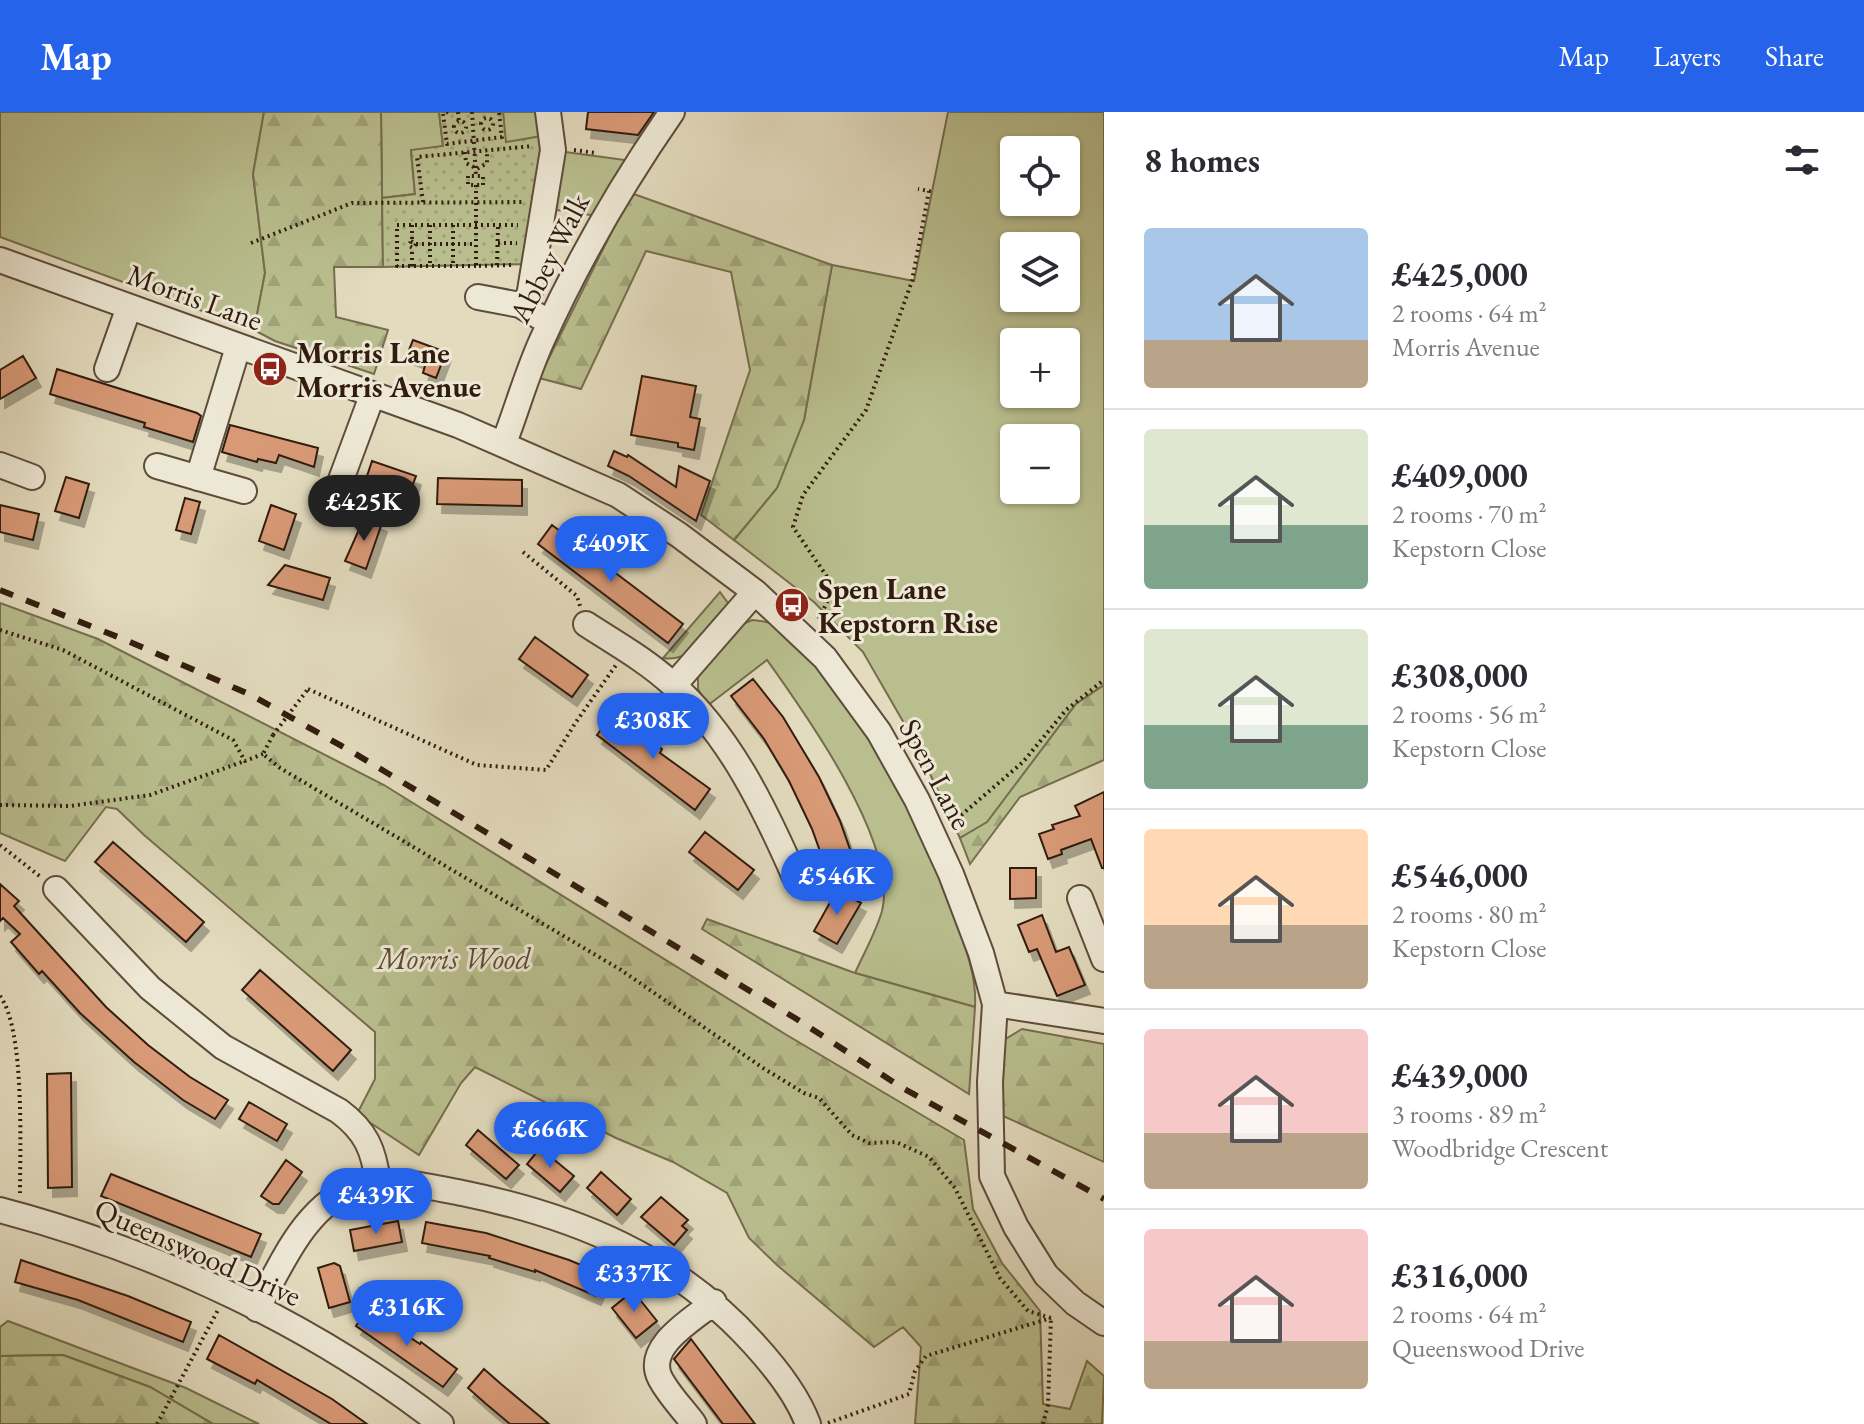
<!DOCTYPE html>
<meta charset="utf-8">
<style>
:root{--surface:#fff;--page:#f7f7f7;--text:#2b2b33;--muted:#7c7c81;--line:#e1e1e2;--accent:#2563eb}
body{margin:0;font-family:"EB Garamond",serif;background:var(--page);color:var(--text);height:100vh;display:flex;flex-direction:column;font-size:30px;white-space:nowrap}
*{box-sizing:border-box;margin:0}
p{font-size:26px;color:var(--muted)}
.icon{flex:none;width:44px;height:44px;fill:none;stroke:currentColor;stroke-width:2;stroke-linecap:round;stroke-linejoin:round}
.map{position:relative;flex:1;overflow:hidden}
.details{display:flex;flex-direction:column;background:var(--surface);width:760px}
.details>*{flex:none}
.tools{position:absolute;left:1000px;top:24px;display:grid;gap:16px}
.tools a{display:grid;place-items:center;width:80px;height:80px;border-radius:8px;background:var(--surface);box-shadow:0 2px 6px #0004;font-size:40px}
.price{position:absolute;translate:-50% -68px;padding:0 18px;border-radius:28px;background:var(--accent);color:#fff;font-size:26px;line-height:52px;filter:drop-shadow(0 2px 4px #0008)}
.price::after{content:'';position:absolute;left:50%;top:48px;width:24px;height:18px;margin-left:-12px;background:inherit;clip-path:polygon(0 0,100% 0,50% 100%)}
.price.active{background:#222;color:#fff}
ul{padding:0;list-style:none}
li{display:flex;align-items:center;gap:24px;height:200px;padding:0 40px}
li+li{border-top:2px solid var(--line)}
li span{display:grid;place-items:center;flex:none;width:224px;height:160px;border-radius:8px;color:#555}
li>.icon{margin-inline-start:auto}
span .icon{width:96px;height:96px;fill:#fffc;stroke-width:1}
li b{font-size:34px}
h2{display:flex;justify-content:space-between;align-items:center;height:96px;padding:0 40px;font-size:34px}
header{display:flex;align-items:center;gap:48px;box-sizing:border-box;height:112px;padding:0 40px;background:var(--accent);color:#fff}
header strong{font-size:38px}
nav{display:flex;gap:44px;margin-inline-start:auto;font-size:28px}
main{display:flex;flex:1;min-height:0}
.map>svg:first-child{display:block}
</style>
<header>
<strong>Map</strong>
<nav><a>Map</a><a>Layers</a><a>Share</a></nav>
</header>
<main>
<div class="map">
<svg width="1104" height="1312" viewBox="0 0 1104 1312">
<defs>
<pattern id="forest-firs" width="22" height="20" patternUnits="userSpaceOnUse" patternTransform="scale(2)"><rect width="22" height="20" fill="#b9be8e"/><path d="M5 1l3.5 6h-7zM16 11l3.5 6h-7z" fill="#a0a379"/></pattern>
<pattern id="garden-dots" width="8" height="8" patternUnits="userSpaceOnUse" patternTransform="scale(2)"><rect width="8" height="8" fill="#b9be8e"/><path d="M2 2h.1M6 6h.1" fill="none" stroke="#a0a379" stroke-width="1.8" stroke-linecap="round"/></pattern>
<filter id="shadow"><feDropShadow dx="5" dy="9" stdDeviation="0" flood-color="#0004"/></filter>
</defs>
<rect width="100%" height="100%" fill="#e3dbbe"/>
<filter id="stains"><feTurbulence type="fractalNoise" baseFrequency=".0025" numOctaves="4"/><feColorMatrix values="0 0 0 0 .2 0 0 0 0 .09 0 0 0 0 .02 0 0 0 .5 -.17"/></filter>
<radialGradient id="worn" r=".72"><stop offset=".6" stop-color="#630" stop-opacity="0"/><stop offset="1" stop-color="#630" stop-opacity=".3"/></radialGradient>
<path fill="#b9be8e" stroke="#766d4e" stroke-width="2" fill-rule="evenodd" d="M0 0H264L253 62 265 161 254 218 0 125Z
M381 0H439L443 34 411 39 415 82 382 86Z
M503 0H540L542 24 505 31Z
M948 0H1104V573L1076 592 987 711 960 726 916 632 863 540 814 490 734 428 777 376 804 308 832 153 914 169ZM1014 38H1066V90H1014ZM1014 134H1066V186H1014ZM1014 230H1066V282H1014ZM1014 326H1066V378H1014Z
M558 39 625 48 597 104 549 97Z
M720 480 728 491 727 499C710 519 693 551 663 546Z
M752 508C760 509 768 509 775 513 784 518 790 527 797 534 871 608 921 709 955 806 965 835 977 864 975 895L855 861C864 841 876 820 882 799 899 732 805 601 767 548L707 594 698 577V563L738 514Z
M8 1209 186 1276 259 1312H213L150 1275 63 1243 0 1244V1215Z"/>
<path fill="url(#forest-firs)" stroke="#766d4e" stroke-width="2" d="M264 0H381L383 155H334L336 205 388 218 374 262 275 229 254 218 265 161 253 62Z
M631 81 832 153 804 308 777 376 734 428 701 403 750 258 731 160 646 139 581 277 539 266Z
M0 491 98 527 384 673 785 922 964 1028 973 1097 1002 1151 1040 1199 1043 1292 1070 1297 1087 1249 1104 1264 1102 1312H915L921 1235 903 1215 874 1235 777 1153 749 1126 727 1081 673 1050 616 1026 475 955 461 971 419 1043 357 1002 375 967V920L144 723 117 697 106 695 65 749 0 721Z
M1104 573V648L1020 685 970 752 960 726 987 710 1076 592Z
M707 807 855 861 975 895 969 982 702 817Z
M1022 917 1104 932V1050L1001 1003 1004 928Z
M63 1243 150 1275 213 1312H0V1244Z"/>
<path fill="url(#garden-dots)" stroke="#766d4e" stroke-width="2" d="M439 0H503L506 30 542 24 543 38 527 152 383 155 382 86 415 82 411 38 443 34Z"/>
<path fill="#d89976" stroke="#321c0f" stroke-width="2" filter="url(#shadow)" d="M588 0H654L638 23 586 17Z
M413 228 446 240 436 266 423 261 426 250 407 243Z
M23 244 36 266 0 287V258Z
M57 257 197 301 201 304 193 330 144 315 145 311 50 282Z
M642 264 696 274 690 305 700 307 694 338 678 335V331L631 323Z
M230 313 318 336 314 355 279 343 276 351 258 347 257 350 222 340Z
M614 339 627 345 628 343 676 375 679 354 710 369 696 409 629 364 608 354Z
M372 349 416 364 410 380 400 376 398 384 364 373Z
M66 365 89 372 79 406 55 399Z
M438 366 522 368V394L437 392Z
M185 386 200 390 191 422 176 418Z
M0 393 39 402 33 428 0 420Z
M271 393 296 402 284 438 259 429Z
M365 404 382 411 366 457 345 449Z
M552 413 683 512 668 531 538 432Z
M285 453 330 466 323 488 268 473Z
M535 525 588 563 572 585 519 547Z
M753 567 783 605 819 665 840 709 857 757 830 767 812 717 789 669 764 627 731 584Z
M613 602 662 637 660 641 710 677 695 698 597 623Z
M1104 680V756H1102L1091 727 1061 738 1062 742 1048 747 1039 722 1054 717 1052 713 1080 704 1075 694Z
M705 720 754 758 738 778 689 740Z
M113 730 204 810 186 830 95 750Z
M1010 756H1036V786L1010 787Z
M0 772 19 789 14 794 106 895 148 933 190 965 228 988 215 1007 183 988 134 950 80 901 42 859 39 862 11 830 20 822 3 806 0 809Z
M837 778 861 791 837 832 814 819Z
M1042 803 1056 840 1069 835 1085 873 1057 884 1037 837 1029 840 1018 813Z
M260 858 351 938 333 959 242 878Z
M71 961 72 1075 48 1076 47 962Z
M249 990 287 1012 277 1029 239 1007Z
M478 1018 519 1053 506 1067 466 1033Z
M540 1036 574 1064 560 1080 527 1052Z
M286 1048 302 1060 279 1092H273L261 1084Z
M601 1060 631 1087 617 1103 587 1076Z
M111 1062 261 1122 251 1145 101 1084Z
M661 1085 688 1108 682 1114 687 1118 674 1133 641 1105Z
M398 1109 402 1130 354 1139 350 1118Z
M426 1110 486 1121 569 1148 605 1163 596 1184 535 1158V1160L489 1146 490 1144 422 1131Z
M21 1148 128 1184 191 1210 183 1230 78 1188 15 1170Z
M334 1151 340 1154 350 1190 329 1196 318 1156Z
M633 1179 657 1209 636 1226 612 1196Z
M367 1197 420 1232 421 1230 457 1257 443 1275 356 1214Z
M219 1223 332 1287 367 1312H331L257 1268 255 1272 207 1247Z
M691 1227 755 1312H723L674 1247Z
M484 1257 501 1272 549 1312H510L485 1291 468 1276Z"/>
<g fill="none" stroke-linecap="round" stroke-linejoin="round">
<g stroke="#5e4c3b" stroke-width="28">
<path id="minor" d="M0 148 458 313 618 383 679 423 755 480 825 546 879 620 917 688 951 762 981 841 995 892 990 970 992 1064 1016 1115 1046 1163 1075 1191 1104 1211
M478 185 520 193 540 205
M527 197 553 38 548 0
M107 257 129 195
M504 331C517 297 527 261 542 228 578 148 622 72 672 0
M0 353 32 365
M157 354 244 379
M198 366 238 235
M329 400 372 284
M586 512C615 531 646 548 672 572 729 622 764 695 794 763
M674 573 755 480
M56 777 150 876 223 935 339 999C366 1019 374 1038 378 1071
M1080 786 1104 847
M995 892 1104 909
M0 1098C156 1139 313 1212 441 1312
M257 1197C281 1153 307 1089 360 1074 392 1065 431 1075 462 1081 575 1104 676 1145 754 1232 775 1255 797 1282 808 1312
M694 1312C683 1297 668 1282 660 1266 644 1234 694 1207 714 1190"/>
</g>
<path stroke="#321c0f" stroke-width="4" stroke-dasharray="2 4" stroke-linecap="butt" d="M448 0 443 1 447 32 502 25 499 0
M458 0 459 10
M472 0 476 64H483V73H468V64H476
M481 12a6 6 0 1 1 12 0a6 6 0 1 1-12 0Z
M454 15a6 6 0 1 1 12 0a6 6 0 1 1-12 0Z
M574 38 596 41
M465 40 466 51 477 57 487 51V38
M476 73V154L513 153
M423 90 417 45 533 34
M412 113V129
M430 113V154
M453 113V154
M411 129 416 132 413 136 409 134Z
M251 131 352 91 525 90
M498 131H517
M416 132H476
M497 153 498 113
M412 154V136
M476 154H397V113H518
M523 440 577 484 580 494
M819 507 834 475 793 415 803 383 866 298 912 169 929 79 918 77
M0 518 63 538 233 628 245 649 263 642
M308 577 477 653 546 658 576 610 616 553
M273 623 263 642 280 656 621 858 763 956 804 981 819 986 852 1023 869 1031 896 1030 929 1045 955 1076 1000 1166 1028 1199 1051 1206
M0 693 70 694 150 683 245 649
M952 711 1023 650 1066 598 1104 568
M0 733 42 766
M0 884C25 917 20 1036 20 1081
M828 1311 909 1282 915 1259 926 1244 1051 1206
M157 1312 218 1198
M1043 1312 1048 1293 1051 1206"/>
<use href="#minor" stroke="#ede8d5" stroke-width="24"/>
<path stroke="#321c0f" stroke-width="6" stroke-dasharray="14 14" stroke-linecap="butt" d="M0 478 128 529 251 583 354 641 795 906 901 975 1104 1087"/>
<path stroke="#321c0f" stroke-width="4" stroke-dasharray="2 4" stroke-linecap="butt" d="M273 623 308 577"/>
</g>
<defs>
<g id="bus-disc" transform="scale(1.8)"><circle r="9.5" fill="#8f2418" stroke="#ede8d5"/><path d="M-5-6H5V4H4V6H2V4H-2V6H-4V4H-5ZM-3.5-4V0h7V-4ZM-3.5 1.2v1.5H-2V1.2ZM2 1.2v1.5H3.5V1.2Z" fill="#fff"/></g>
</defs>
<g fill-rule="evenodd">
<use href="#bus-disc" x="270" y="257"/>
<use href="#bus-disc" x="792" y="493"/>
</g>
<g text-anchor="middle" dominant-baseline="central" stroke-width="6" stroke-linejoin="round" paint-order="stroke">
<g font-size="30" fill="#321c0f" stroke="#ede8d5">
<text transform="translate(549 146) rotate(-63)">Abbey Walk</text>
<text transform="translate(195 185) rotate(20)">Morris Lane</text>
<text transform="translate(936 662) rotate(62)">Spen Lane</text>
<text transform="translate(198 1140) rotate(24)">Queenswood Drive</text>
</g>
<g font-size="30" font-weight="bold" fill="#321c0f" stroke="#ede8d5" text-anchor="start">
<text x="296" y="240">Morris Lane<tspan x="296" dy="34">Morris Avenue</tspan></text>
<text x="818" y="476">Spen Lane<tspan x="818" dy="34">Kepstorn Rise</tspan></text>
</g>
<g font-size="30" font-style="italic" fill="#5a4d35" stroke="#ede8d5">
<text x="454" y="846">Morris Wood</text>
</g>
</g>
<rect width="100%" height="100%" filter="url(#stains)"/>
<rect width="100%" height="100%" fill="url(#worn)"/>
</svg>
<div class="tools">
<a><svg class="icon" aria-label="locate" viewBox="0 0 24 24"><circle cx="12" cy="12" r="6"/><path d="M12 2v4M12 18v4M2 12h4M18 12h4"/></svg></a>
<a><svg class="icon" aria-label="layers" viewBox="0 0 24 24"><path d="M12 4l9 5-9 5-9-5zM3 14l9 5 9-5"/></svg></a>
<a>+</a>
<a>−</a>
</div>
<b class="price active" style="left:364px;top:431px">£425K</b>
<b class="price" style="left:611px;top:472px">£409K</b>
<b class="price" style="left:653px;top:649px">£308K</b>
<b class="price" style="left:837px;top:805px">£546K</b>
<b class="price" style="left:550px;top:1058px">£666K</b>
<b class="price" style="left:376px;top:1124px">£439K</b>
<b class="price" style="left:634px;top:1202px">£337K</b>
<b class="price" style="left:407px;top:1236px">£316K</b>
</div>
<section class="details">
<h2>8 homes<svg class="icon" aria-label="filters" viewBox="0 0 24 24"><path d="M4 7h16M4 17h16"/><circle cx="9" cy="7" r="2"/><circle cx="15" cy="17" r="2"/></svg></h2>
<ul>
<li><span style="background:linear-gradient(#a9c7e8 70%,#b9a48a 0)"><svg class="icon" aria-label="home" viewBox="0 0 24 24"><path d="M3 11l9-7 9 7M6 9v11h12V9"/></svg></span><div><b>£425,000</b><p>2 rooms · 64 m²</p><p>Morris Avenue</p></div></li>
<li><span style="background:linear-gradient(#dfe7d0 60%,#7fa58c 0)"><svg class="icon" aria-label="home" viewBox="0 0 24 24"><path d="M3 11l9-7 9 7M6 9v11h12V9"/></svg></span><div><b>£409,000</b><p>2 rooms · 70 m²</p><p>Kepstorn Close</p></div></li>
<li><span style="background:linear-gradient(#dfe7d0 60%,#7fa58c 0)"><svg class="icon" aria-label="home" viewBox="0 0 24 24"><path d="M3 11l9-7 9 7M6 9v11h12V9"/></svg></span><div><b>£308,000</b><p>2 rooms · 56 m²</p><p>Kepstorn Close</p></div></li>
<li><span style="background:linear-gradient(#ffd9b3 60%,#b9a48a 0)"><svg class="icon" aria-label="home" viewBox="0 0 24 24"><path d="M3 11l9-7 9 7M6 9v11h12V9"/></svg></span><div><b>£546,000</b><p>2 rooms · 80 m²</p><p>Kepstorn Close</p></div></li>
<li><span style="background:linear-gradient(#f6c9c9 65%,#b9a48a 0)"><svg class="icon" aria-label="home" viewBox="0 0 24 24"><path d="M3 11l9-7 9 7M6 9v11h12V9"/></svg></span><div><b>£439,000</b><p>3 rooms · 89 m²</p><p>Woodbridge Crescent</p></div></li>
<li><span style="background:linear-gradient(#f6c9c9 70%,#b9a48a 0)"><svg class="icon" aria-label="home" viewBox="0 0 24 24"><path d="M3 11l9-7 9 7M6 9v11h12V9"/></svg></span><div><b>£316,000</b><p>2 rooms · 64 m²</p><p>Queenswood Drive</p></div></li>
</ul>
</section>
</main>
